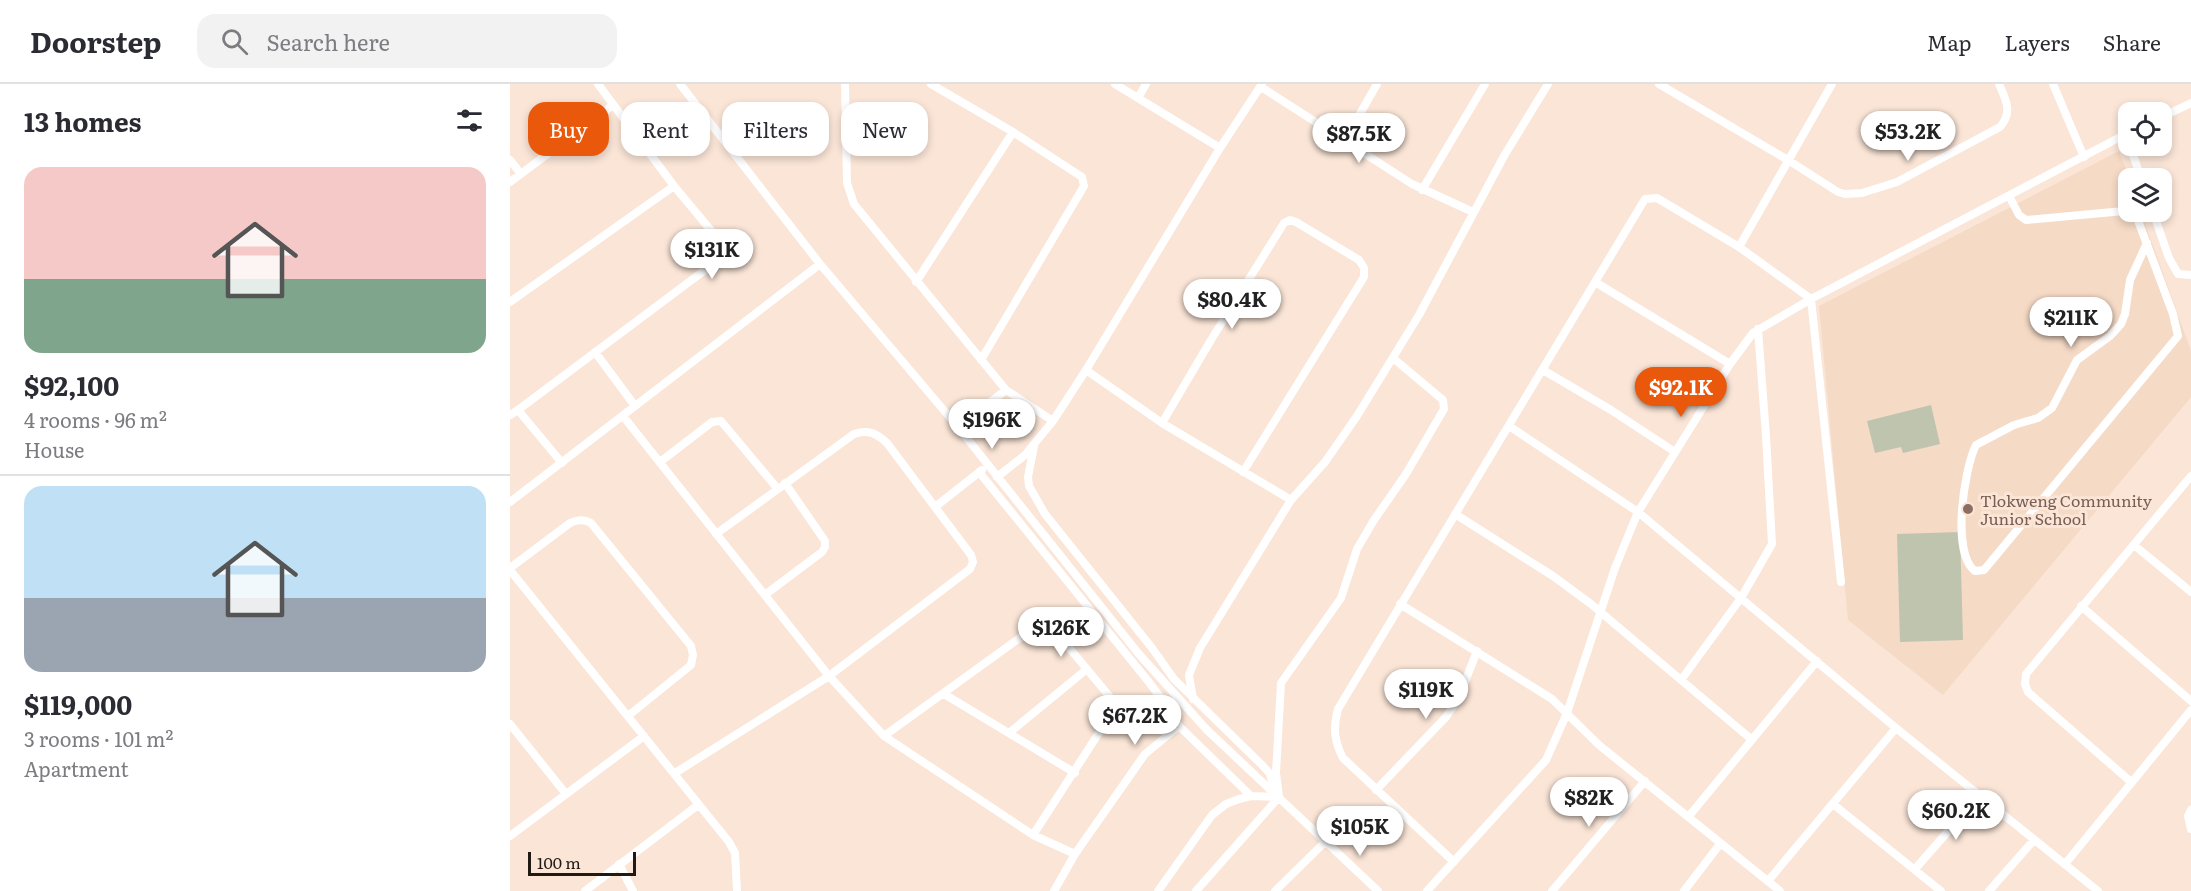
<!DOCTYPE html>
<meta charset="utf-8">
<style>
:root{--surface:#fff;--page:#f2f2f3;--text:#2b2b33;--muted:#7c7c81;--line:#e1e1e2;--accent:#ea580c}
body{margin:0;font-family:Literata,serif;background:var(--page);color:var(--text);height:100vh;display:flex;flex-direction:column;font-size:22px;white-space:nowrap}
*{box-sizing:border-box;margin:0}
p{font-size:20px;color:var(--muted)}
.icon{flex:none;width:33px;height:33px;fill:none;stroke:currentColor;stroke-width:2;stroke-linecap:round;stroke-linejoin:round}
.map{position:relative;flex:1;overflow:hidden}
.panel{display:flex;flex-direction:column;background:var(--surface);width:510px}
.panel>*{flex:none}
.banner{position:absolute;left:18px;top:18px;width:570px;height:54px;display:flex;gap:12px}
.controls{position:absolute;left:1608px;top:18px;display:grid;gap:12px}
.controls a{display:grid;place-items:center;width:54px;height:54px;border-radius:12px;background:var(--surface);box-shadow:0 3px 9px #0003;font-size:30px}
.scale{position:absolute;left:18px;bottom:15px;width:108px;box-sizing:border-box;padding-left:6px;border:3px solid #211914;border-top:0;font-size:16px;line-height:21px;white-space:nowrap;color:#211914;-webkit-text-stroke:4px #fae5d7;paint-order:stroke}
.price{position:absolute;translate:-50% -51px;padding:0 14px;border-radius:21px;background:#fff;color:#222;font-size:20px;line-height:39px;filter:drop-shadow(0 2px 3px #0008)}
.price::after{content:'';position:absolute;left:50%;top:36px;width:18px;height:14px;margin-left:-9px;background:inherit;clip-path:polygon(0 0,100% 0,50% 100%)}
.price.selected{background:var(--accent);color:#fff}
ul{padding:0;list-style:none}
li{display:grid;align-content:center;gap:12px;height:318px;padding:0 24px}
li+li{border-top:2px solid var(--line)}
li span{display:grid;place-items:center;height:186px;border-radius:18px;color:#555}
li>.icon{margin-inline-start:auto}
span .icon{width:108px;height:108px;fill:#fffc;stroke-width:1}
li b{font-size:26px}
h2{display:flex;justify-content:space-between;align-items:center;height:72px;padding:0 24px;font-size:26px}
.tag{padding:0 21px;border-radius:18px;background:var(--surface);box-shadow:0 3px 9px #0003;font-size:21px;line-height:54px}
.tag.selected{background:var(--accent);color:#fff}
header{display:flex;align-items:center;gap:36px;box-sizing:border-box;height:84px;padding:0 30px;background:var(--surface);border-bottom:2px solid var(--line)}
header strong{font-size:28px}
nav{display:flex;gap:33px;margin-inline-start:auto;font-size:21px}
.search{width:420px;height:54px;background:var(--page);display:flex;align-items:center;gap:15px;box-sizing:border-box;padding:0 21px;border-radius:18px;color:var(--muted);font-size:22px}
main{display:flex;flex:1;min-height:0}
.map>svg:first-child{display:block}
</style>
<header>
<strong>Doorstep</strong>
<div class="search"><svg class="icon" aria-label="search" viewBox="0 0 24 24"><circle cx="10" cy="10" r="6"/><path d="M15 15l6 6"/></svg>Search here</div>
<nav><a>Map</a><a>Layers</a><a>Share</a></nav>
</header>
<main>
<section class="panel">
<h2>13 homes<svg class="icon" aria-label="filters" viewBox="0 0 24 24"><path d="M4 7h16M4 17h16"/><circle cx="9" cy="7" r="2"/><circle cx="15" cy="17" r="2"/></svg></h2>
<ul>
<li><span style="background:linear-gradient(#f6c9c9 60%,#7fa58c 0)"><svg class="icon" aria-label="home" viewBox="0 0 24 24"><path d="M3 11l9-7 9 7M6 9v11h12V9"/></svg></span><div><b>$92,100</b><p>4 rooms · 96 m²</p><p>House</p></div></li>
<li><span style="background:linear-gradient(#bfe0f5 60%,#9aa5b1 0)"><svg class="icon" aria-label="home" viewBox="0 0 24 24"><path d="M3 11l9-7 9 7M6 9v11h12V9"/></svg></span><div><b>$119,000</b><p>3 rooms · 101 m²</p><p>Apartment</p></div></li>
</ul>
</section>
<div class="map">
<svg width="1681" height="807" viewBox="0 0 1681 807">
<rect width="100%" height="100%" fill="#fae5d7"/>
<path fill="#f5dac6" d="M1609 67 1619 94 1618 128H1631L1681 267V313L1433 611 1338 536 1309 222Z"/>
<path fill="#bfc4af" d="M1421 321 1430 360 1393 369 1391 363 1365 369 1357 337Z
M1450 448 1453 556 1390 558 1387 450Z"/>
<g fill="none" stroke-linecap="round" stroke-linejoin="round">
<path stroke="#fff" stroke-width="8" d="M170 0 310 180 448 343 628 569 697 646 868 807
M335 0 337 99 344 120 496 306 543 337
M421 0 503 48 572 93 574 102 471 276
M605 0 710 64
M1149 0 1278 76 1328 108 1335 110 1352 109 1387 98 1490 43C1503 28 1496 16 1489 0
M1543 0 1574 73
M751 3 902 100 963 128
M628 14 636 0
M1652 33 1681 19
M835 56 867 0
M1620 62 1631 94
M0 76 11 90
M0 98 103 21
M912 106 975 0
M1499 112 1509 131 1516 136 1614 127 1626 131 1663 230 1668 252 1474 486 1465 487C1441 469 1454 385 1466 361L1504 341 1528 334 1542 324 1567 276 1600 252 1611 240 1615 230 1620 196 1637 159
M1643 128 1659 174 1668 190 1681 191
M1229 163 1322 0
M406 198 503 48
M1085 198 1220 280
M0 218 164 102 88 0
M85 268 125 322
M576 286 652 339 781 416
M1033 286 1101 326 1165 368
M0 331 8 326
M113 332 319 592 374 652 523 751 565 770
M652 339 701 256 774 139 780 136 786 138 849 176 854 184V193L733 388
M999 342 1128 428 1386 644 1588 807
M448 343 496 306
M524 362 518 393 519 402 535 430 642 564 664 595 754 683 760 690 763 701
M150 378 202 338 211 337 267 404
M52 379 8 326 219 168 164 102
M469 388 638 597 657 622 669 642
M487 393 515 371 543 337 576 286 710 64 752 0
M0 418 310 180
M425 423 472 386
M945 430 1043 492 1081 520 1241 655
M1624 461 1681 508
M0 484 60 439C68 435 74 435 81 439L181 562 183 571 181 581 118 632
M0 486 219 758 225 769 227 807
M256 510 312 468 315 463V457L275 399
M890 520 1042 615 1089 661 1270 807
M1571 522 1681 617
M1171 596 1231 514 1262 460 1256 352 1248 245
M434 610 565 689
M683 615 679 591 690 564 781 416 815 378 847 332 909 231 994 72 1038 0
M0 640 56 710
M499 649 577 585
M374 652 511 553C526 547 538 546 551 554L600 613 603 627 523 751
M165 689 319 592 460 485 463 478 461 471 377 359C366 349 358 345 344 350L206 450
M1621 698 1518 608 1515 600 1516 590 1681 392
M866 706 936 633 949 613 967 567
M1323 720 1431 807
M1681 726 1678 732 1681 745
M1179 732 1307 577
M0 752 134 652
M944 778 833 674C824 657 823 643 828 625L1135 115 1147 114 1229 163 1301 215 1331 498
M109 780 123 807
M1555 780 1681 626
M1405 785 1469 712
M1258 797 1386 644
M75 807 188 721
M544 807 565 770 635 670 669 642 741 712
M648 807 702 731 716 720 729 715 741 712 769 713
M686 807 769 713 766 689 771 599 831 514 847 465 864 436 896 390 934 325 933 316 883 274
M765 807 815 758
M917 807 1036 676 1057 629 1105 484 1128 428 1220 280 1243 249 1301 215 1618 49
M1042 807 1135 697
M1174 807 1210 760
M1479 807 1524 756"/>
</g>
<circle fill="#8d6e63" stroke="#fae5d7" stroke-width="2" cx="1458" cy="425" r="6"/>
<g text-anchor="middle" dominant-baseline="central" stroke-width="6" stroke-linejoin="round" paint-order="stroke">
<g font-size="16" fill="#785e54" stroke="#fae5d7" text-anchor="start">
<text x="1470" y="416">Tlokweng Community<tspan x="1470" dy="18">Junior School</tspan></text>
</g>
</g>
</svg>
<div class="controls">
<a><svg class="icon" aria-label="locate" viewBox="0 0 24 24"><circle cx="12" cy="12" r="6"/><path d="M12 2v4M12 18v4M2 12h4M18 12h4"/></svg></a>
<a><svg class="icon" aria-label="layers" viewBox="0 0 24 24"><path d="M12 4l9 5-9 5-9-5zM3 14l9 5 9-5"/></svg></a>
</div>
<div class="scale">100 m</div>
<b class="price" style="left:1398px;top:78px">$53.2K</b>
<b class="price" style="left:849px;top:80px">$87.5K</b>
<b class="price" style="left:202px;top:196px">$131K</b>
<b class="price" style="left:722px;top:246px">$80.4K</b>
<b class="price" style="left:1561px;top:264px">$211K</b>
<b class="price selected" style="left:1171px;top:334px">$92.1K</b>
<b class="price" style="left:482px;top:366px">$196K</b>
<b class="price" style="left:551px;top:574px">$126K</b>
<b class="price" style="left:916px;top:636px">$119K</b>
<b class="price" style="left:625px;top:662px">$67.2K</b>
<b class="price" style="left:1079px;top:744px">$82K</b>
<b class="price" style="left:1446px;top:757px">$60.2K</b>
<b class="price" style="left:850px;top:773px">$105K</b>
<div class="banner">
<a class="tag selected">Buy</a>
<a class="tag">Rent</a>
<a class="tag">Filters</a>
<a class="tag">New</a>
</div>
</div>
</main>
